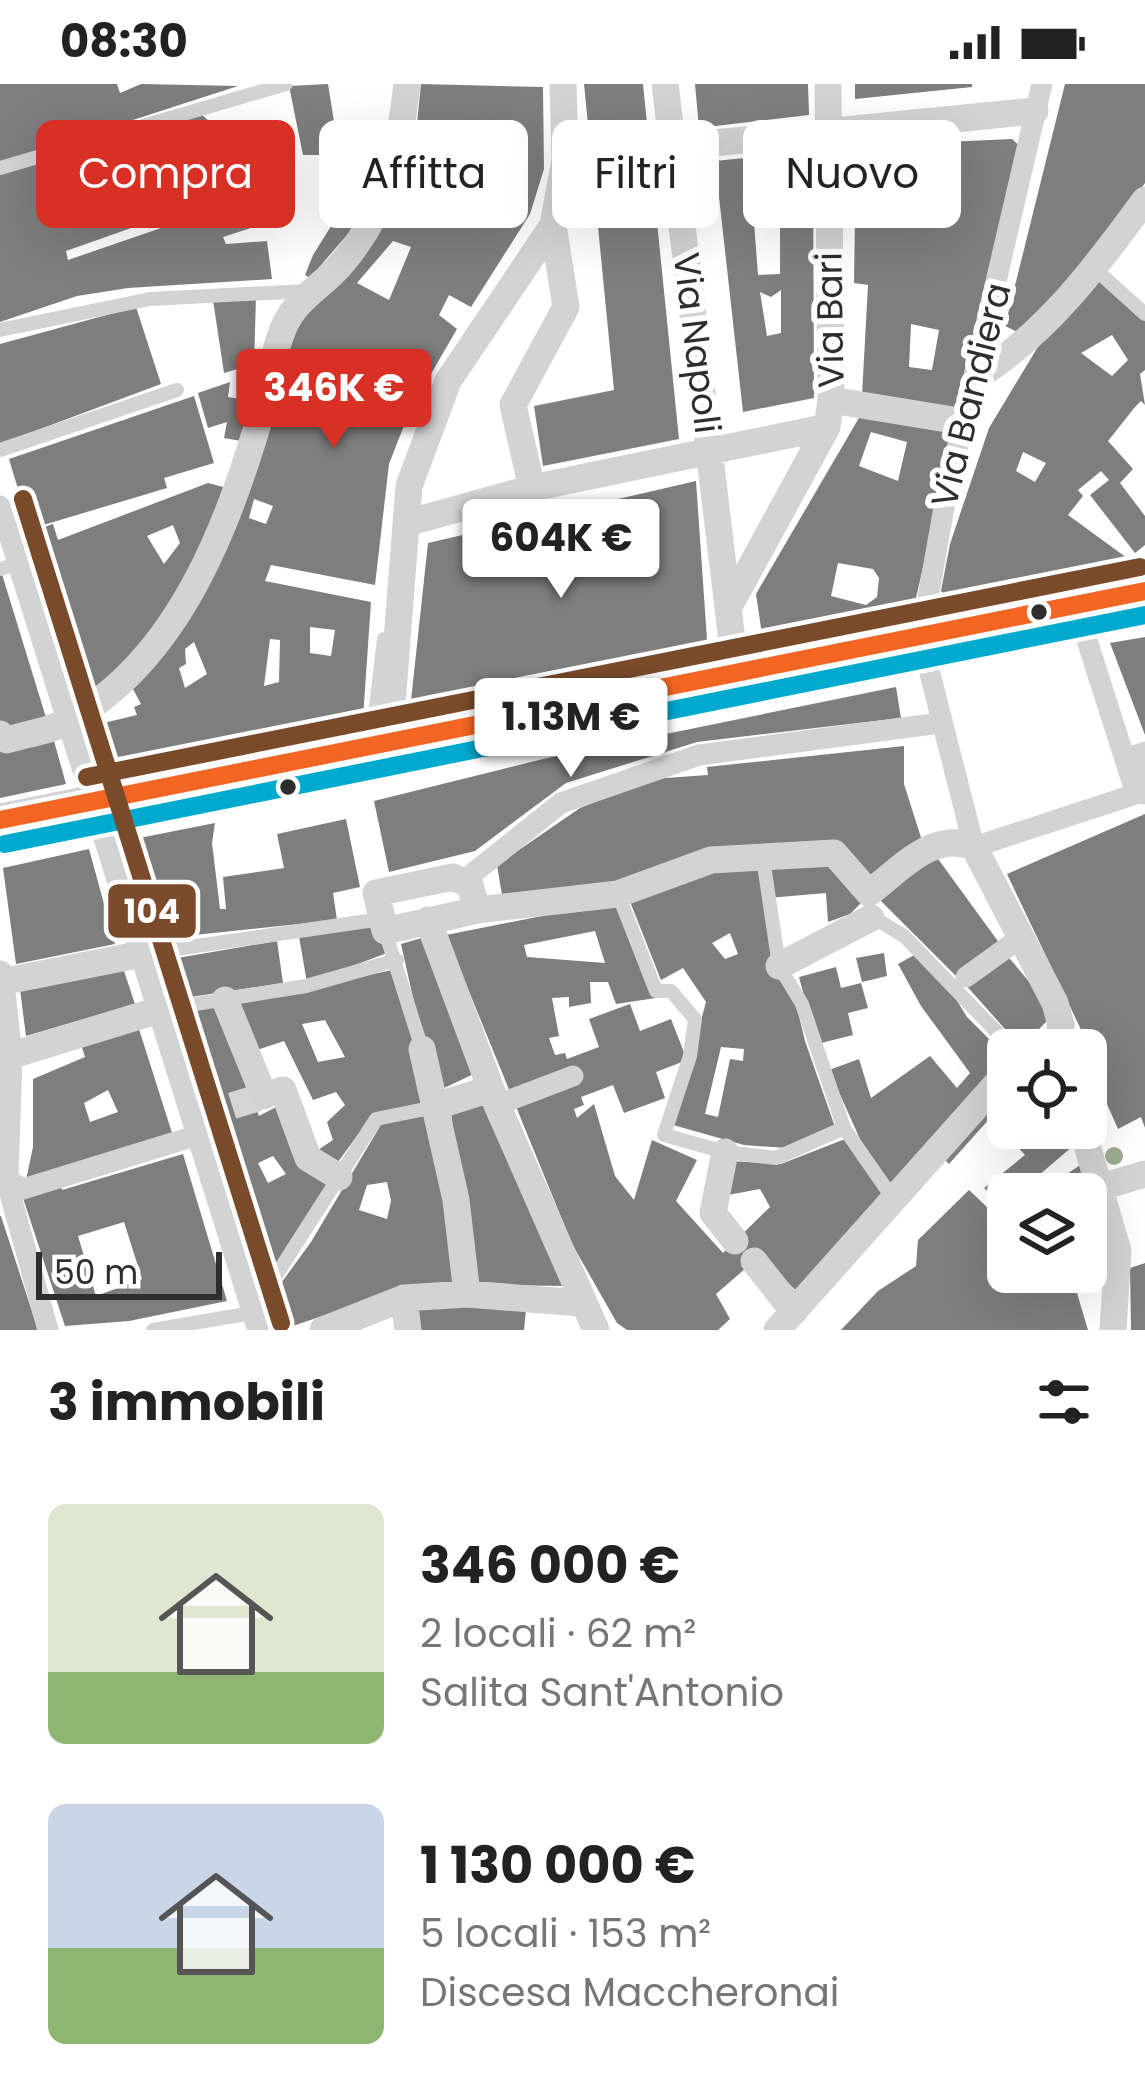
<!DOCTYPE html>
<html lang="it">
<meta charset="utf-8">
<style>
:root{--surface:#fff;--page:#f2f2f2;--text:#222;--muted:#767676;--accent:#d93025}
body{margin:0;font-family:Poppins,sans-serif;background:var(--page);color:var(--text);height:100vh;display:flex;flex-direction:column;font-size:45px;white-space:nowrap}
*{box-sizing:border-box;margin:0}
p{font-size:39px;color:var(--muted)}
.icon{flex:none;width:66px;height:66px;fill:none;stroke:currentColor;stroke-width:2;stroke-linecap:round;stroke-linejoin:round}
.map{position:relative;height:1246px;overflow:hidden}
.side{display:flex;flex-direction:column;background:var(--surface);flex:1}
.side>*{flex:none}
.hud{position:absolute;left:36px;top:36px;width:1074px;height:108px;display:flex;gap:24px}
.buttons{position:absolute;left:987px;top:945px;display:grid;gap:24px}
.buttons a{display:grid;place-items:center;width:120px;height:120px;border-radius:18px;background:var(--surface);box-shadow:0 12px 48px #0002;font-size:60px}
.scale{position:absolute;left:36px;bottom:30px;width:186px;box-sizing:border-box;padding-left:12px;border:6px solid #2e2e2e;border-top:0;font-size:33px;line-height:42px;white-space:nowrap;color:#2e2e2e;-webkit-text-stroke:9px #fff;paint-order:stroke}
.price{position:absolute;translate:-50% -102px;padding:0 27px;border-radius:12px;background:#fff;color:#222;font-size:39px;line-height:78px;filter:drop-shadow(0 3px 6px #0008)}
.price::after{content:'';position:absolute;left:50%;top:72px;width:36px;height:27px;margin-left:-18px;background:inherit;clip-path:polygon(0 0,100% 0,50% 100%)}
.price.current{background:var(--accent);color:#fff}
ul{padding:0;list-style:none}
li{display:flex;align-items:center;gap:36px;height:300px;padding:0 48px}
li span{display:grid;place-items:center;flex:none;width:336px;height:240px;border-radius:18px;color:#555}
li>.icon{margin-inline-start:auto}
span .icon{width:144px;height:144px;fill:#fffc;stroke-width:1}
li b{font-size:51px}
h2{display:flex;justify-content:space-between;align-items:center;height:144px;padding:0 48px;font-size:51px}
.pill{padding:0 42px;border-radius:18px;background:var(--surface);box-shadow:0 12px 48px #0002;font-size:42px;line-height:108px}
.pill.current{background:var(--accent);color:#fff}
.status{display:flex;justify-content:space-between;align-items:center;height:84px;padding:0 60px;background:var(--surface);direction:ltr}
.status svg{height:33px;fill:currentColor}
.map>svg:first-child{display:block}
</style>
<div class="status"><b>08:30</b><svg viewBox="0 0 49 12"><path d="M0 12V9h3v3zM5 12V6h3v6zM10 12V3h3v9zM15 12V0h3v12zM26 1h20v11H26zM47 4h2v5h-2z"/></svg></div>
<div class="map">
<svg width="1145" height="1246" viewBox="0 0 1145 1246">
<rect width="100%" height="100%" fill="#fff"/>
<path fill="#7e7e7e" fill-rule="evenodd" d="M0 0H117L120 9 141 0 238 2 0 79Z
M328 0 336 50 379 51 380 91 359 137 310 194 305 191 313 171 363 91 364 71H303L289 2Z
M421 0 543 3 544 85 530 130 471 223 449 211 439 231 457 245 410 326 389 380 375 501 271 481 265 497 371 518 363 634 105 686 91 642 137 631 134 623 141 620 126 592 148 570 269 323 301 233 391 129 415 59ZM393 157 411 163 389 216 357 199ZM254 415 273 422 266 440 249 434ZM310 543 335 546 331 572 310 569ZM270 555 280 556 279 598 264 602ZM194 558 207 590 185 604 179 584 186 580 185 565Z
M584 0H643L679 355 543 382 534 322 614 306Z
M695 0H808L809 31 699 44Z
M855 0H972V3L855 15Z
M1065 0H1145V99L1095 173 1024 251 1005 242Z
M201 30 209 37 219 66 156 83 171 130 66 167 68 176 193 133 181 87 194 74 199 93 251 84V144L223 153 226 160 267 157 272 195 128 204 77 212 0 238V87ZM104 79 113 112 90 122 78 88Z
M1012 55 1022 64 960 327 862 311 868 201 854 199 856 62ZM911 240 939 246 932 286 909 283Z
M813 67 814 314 743 328 715 77ZM781 99 780 119 752 121 749 100ZM780 137V190L758 191 754 138ZM781 206V249L767 252 760 208 771 213Z
M1099 196 1145 236V286L1140 290 1145 321 1141 317 1135 323 1108 357 1133 385 1120 399 1145 432V461L1135 469 1090 411 1109 396 1101 387 1078 406 1083 412 1068 431 1127 474 1120 481 950 515 941 507 950 460 989 344 1042 256ZM1112 251 1128 276 1112 292 1081 269ZM1023 368 1046 379 1035 398 1016 387Z
M256 212 254 280 224 289 213 216Z
M136 223 161 300 0 360V260Z
M230 298 228 313 259 318 247 358 224 354 227 338 208 344 198 309Z
M194 312 214 379 164 394 167 404 30 445 9 375Z
M863 327 955 342 914 523 763 557 756 510ZM871 348 907 358 898 397 859 382ZM838 479 873 485 879 494 877 513 866 521 831 512Z
M696 397 708 570 409 635 428 459Z
M208 399 227 404 203 464 133 581 85 617 33 447 53 440 58 456ZM173 441 180 459 164 480 147 452Z
M0 487H1L48 640 0 645Z
M1145 553V651L1110 559Z
M896 603 901 634 697 658 566 699 475 767 389 788 374 717 543 675Z
M51 646 66 700 0 714V657Z
M904 662V700L924 763 871 801 846 764 504 823 497 781 580 724 652 695 708 691 707 683Z
M1145 730V1044L1141 1033 1118 1045 1103 1011 1090 1019 1086 1011V966H1063L1085 954 1007 790Z
M346 735 360 803 333 809 337 836 156 855 129 756 215 739 212 759 220 825H226L223 793 284 784 277 750Z
M89 765 115 860 16 880 3 784Z
M933 768 1000 860 958 894 879 815Z
M835 775 864 816 850 830 828 838 826 809 768 814 765 782Z
M762 778 805 957 835 1043 787 1064 744 1061 673 1041 706 918 683 884 661 896 629 815 712 783ZM730 849 738 870 725 875 712 859ZM721 963 744 965 743 977 730 975 718 1033 705 1030Z
M618 817 656 914 616 920 608 898H590L591 919 569 923V913L552 914 559 952 549 954 555 971 565 969 567 975 599 963 589 935 630 920 640 947 671 935 687 976 656 988 665 1014 624 1029 613 1001 581 1013 584 1021 574 1025 577 1034 594 1020 615 1092 634 1116 652 1056 697 1076 676 1117 723 1169 770 1123 760 1105 728 1111 729 1077 781 1080 845 1055 888 1115 799 1210 761 1171 716 1210 730 1235 718 1246H627L617 1239 572 1160 446 851ZM595 847 605 879 527 873 524 861Z
M379 841 387 869 307 899 299 852Z
M425 853 478 988 442 1005 422 954 401 860Z
M277 857 283 899 177 915 166 876Z
M884 869 887 892 862 898 856 874Z
M918 869 945 897 967 933 1008 974 894 1105 868 1073 829 986 859 975 871 1014 930 972 957 1004 970 989 921 922 898 880Z
M1006 870 1045 917 1050 934 1021 963 964 899Z
M122 881 135 920 26 952 20 905Z
M836 883 841 904 861 899 868 924 848 929 853 951 817 960 799 893Z
M397 885 430 1017 373 1030 335 1082 315 1068 333 1056 327 1038 345 1021 336 1008 313 1016 284 957 251 968 233 920ZM325 936 345 973 318 978 302 940Z
M217 921 259 1032 276 1023 332 1098 267 1193 184 928ZM273 1072 286 1090 268 1099 258 1079Z
M138 942 173 1052 26 1096 33 1063V995L85 973 81 960ZM108 1006 118 1028 90 1038 84 1019Z
M1008 998V1044H1071L1080 1056 1017 1110H1008L1003 1122 984 1104 1025 1071 991 1033 949 1080 941 1072Z
M491 1017 568 1202 475 1201 451 1029Z
M431 1031 459 1200 393 1208 281 1246 271 1213 311 1158 382 1039ZM387 1098 391 1117 387 1135 359 1126 367 1101Z
M183 1070 227 1217 129 1237 65 1242 22 1111 61 1100 62 1106ZM124 1138 142 1195 96 1212 78 1152Z
M1083 1079 1109 1161 1086 1175V1110H1038Z
M969 1106 1008 1143V1188H1055L1077 1209 1088 1246H841L878 1207 916 1182 918 1156Z
M0 1132H1L38 1246H0Z
M1145 1179V1246H1131L1130 1184Z
M455 1221 526 1226 524 1246H415L414 1224Z"/>
<g fill="none" stroke-linecap="round" stroke-linejoin="round">
<path stroke="#d5d5d5" stroke-width="27" stroke-dasharray="27 14" stroke-linecap="butt" d="M193 1034 283 1006"/>
<path stroke="#d3d3d3" stroke-width="14" d="M0 84 286 0
M1095 185 1145 230
M0 246 150 215 307 207
M0 366 177 306
M0 485 18 480
M375 631 384 555
M763 774 779 882 802 920 844 1044 894 1116
M618 810 656 907H671L695 935 690 972 664 1051 725 1068 776 1074 844 1044
M871 832 904 852 1014 966
M385 847 422 965
M142 870 381 835
M159 926 306 902 397 876
M153 1246 252 1229 376 1035 435 1023"/>
<path stroke="#d3d3d3" stroke-width="21" d="M1042 0 946 412 921 554 974 763 1136 710 1076 522
M0 422 258 1246
M462 798 561 719 699 671 940 639
M966 893 1020 854
M497 1021 573 992
M0 1091 23 1105 198 1051
M5 1092 48 1246"/>
<path stroke="#d3d3d3" stroke-width="27" d="M665 0 736 590
M673 63 1035 27
M977 293C1048 248 1096 183 1145 116
M831 316 965 338
M532 404 513 321 566 223 553 141
M407 439 532 404 827 343
M731 519 827 343 831 316 828 0
M0 650 7 656C26 650 51 647 68 637 183 573 231 433 265 316 272 292 273 268 283 245 296 213 323 203 343 178 389 124 399 68 407 0
M389 659 409 402 448 297 553 141 565 76 563 0
M1145 671 1132 676 1145 707
M477 826 470 801 453 793 376 809 385 847 477 826 618 810 711 776 834 769 869 809C901 785 933 746 974 763L1055 919 1061 941 1056 966
M428 836 497 1021 596 1246
M779 882 871 834
M0 890 9 972 5 1092
M1 898 142 870
M225 916 264 1012
M422 965 456 1116 467 1210
M9 972 159 926
M283 1006 308 1074 339 1093
M436 1022 490 1005
M1082 1044 1118 1167 1113 1246
M725 1068 713 1129 735 1157
M1101 1103 1145 1090
M754 1177 794 1228
M404 1214 408 1246
M323 1246 404 1214 467 1210 581 1219
M777 1246 1008 987"/>
<path stroke="#d3d3d3" stroke-width="33" d="M0 736 1145 507"/>
<g stroke="#fff" stroke-width="27">
<path id="bus-1" d="M0 736 1145 507"/>
</g>
<g stroke="#fff" stroke-width="27">
<path id="bus-2" d="M5 760 1145 531"/>
</g>
<g stroke="#fff" stroke-width="27">
<path id="bus-3" d="M23 415 281 1239
M87 693 1140 483"/>
</g>
<use href="#bus-1" stroke="#f26522" stroke-width="18"/>
<use href="#bus-2" stroke="#00a9ce" stroke-width="18"/>
<use href="#bus-3" stroke="#7a4b2a" stroke-width="18"/>
</g>
<circle fill="#9fac94" cx="1114" cy="1072" r="9"/>
<g fill="#2e2e2e" stroke="#fff" stroke-width="4.5">
<circle cx="1039" cy="528" r="10"/>
<circle cx="288" cy="703" r="10"/>
</g>
<g text-anchor="middle" dominant-baseline="central" stroke-width="12" stroke-linejoin="round" paint-order="stroke">
<g font-size="36" fill="#2e2e2e" stroke="#fff">
<text transform="translate(830 236) rotate(-91)">Via Bari</text>
<text transform="translate(697 259) rotate(83)">Via Napoli</text>
<text transform="translate(971 311) rotate(-76)">Via Bandiera</text>
</g>
</g>
<rect stroke="#fff" stroke-width="4.5" x="106" y="798" width="92" height="58" rx="12" fill="#7a4b2a"/>
<g font-size="33" text-anchor="middle" font-weight="bold" fill="#fff">
<text x="152" y="839">104</text>
</g>
</svg>
<div class="buttons">
<a><svg class="icon" aria-label="locate" viewBox="0 0 24 24"><circle cx="12" cy="12" r="6"/><path d="M12 2v4M12 18v4M2 12h4M18 12h4"/></svg></a>
<a><svg class="icon" aria-label="layers" viewBox="0 0 24 24"><path d="M12 4l9 5-9 5-9-5zM3 14l9 5 9-5"/></svg></a>
</div>
<div class="scale">50 m</div>
<b class="price current" style="left:334px;top:367px">346K €</b>
<b class="price" style="left:561px;top:517px">604K €</b>
<b class="price" style="left:571px;top:696px">1.13M €</b>
<div class="hud">
<a class="pill current">Compra</a>
<a class="pill">Affitta</a>
<a class="pill">Filtri</a>
<a class="pill">Nuovo</a>
</div>
</div>
<section class="side">
<h2>3 immobili<svg class="icon" aria-label="filters" viewBox="0 0 24 24"><path d="M4 7h16M4 17h16"/><circle cx="9" cy="7" r="2"/><circle cx="15" cy="17" r="2"/></svg></h2>
<ul>
<li><span style="background:linear-gradient(#dfe7d0 70%,#8fb573 0)"><svg class="icon" aria-label="home" viewBox="0 0 24 24"><path d="M3 11l9-7 9 7M6 9v11h12V9"/></svg></span><div><b>346 000 €</b><p>2 locali · 62 m²</p><p>Salita Sant'Antonio</p></div></li>
<li><span style="background:linear-gradient(#c9d6e8 60%,#8fb573 0)"><svg class="icon" aria-label="home" viewBox="0 0 24 24"><path d="M3 11l9-7 9 7M6 9v11h12V9"/></svg></span><div><b>1 130 000 €</b><p>5 locali · 153 m²</p><p>Discesa Maccheronai</p></div></li>
</ul>
</section>
